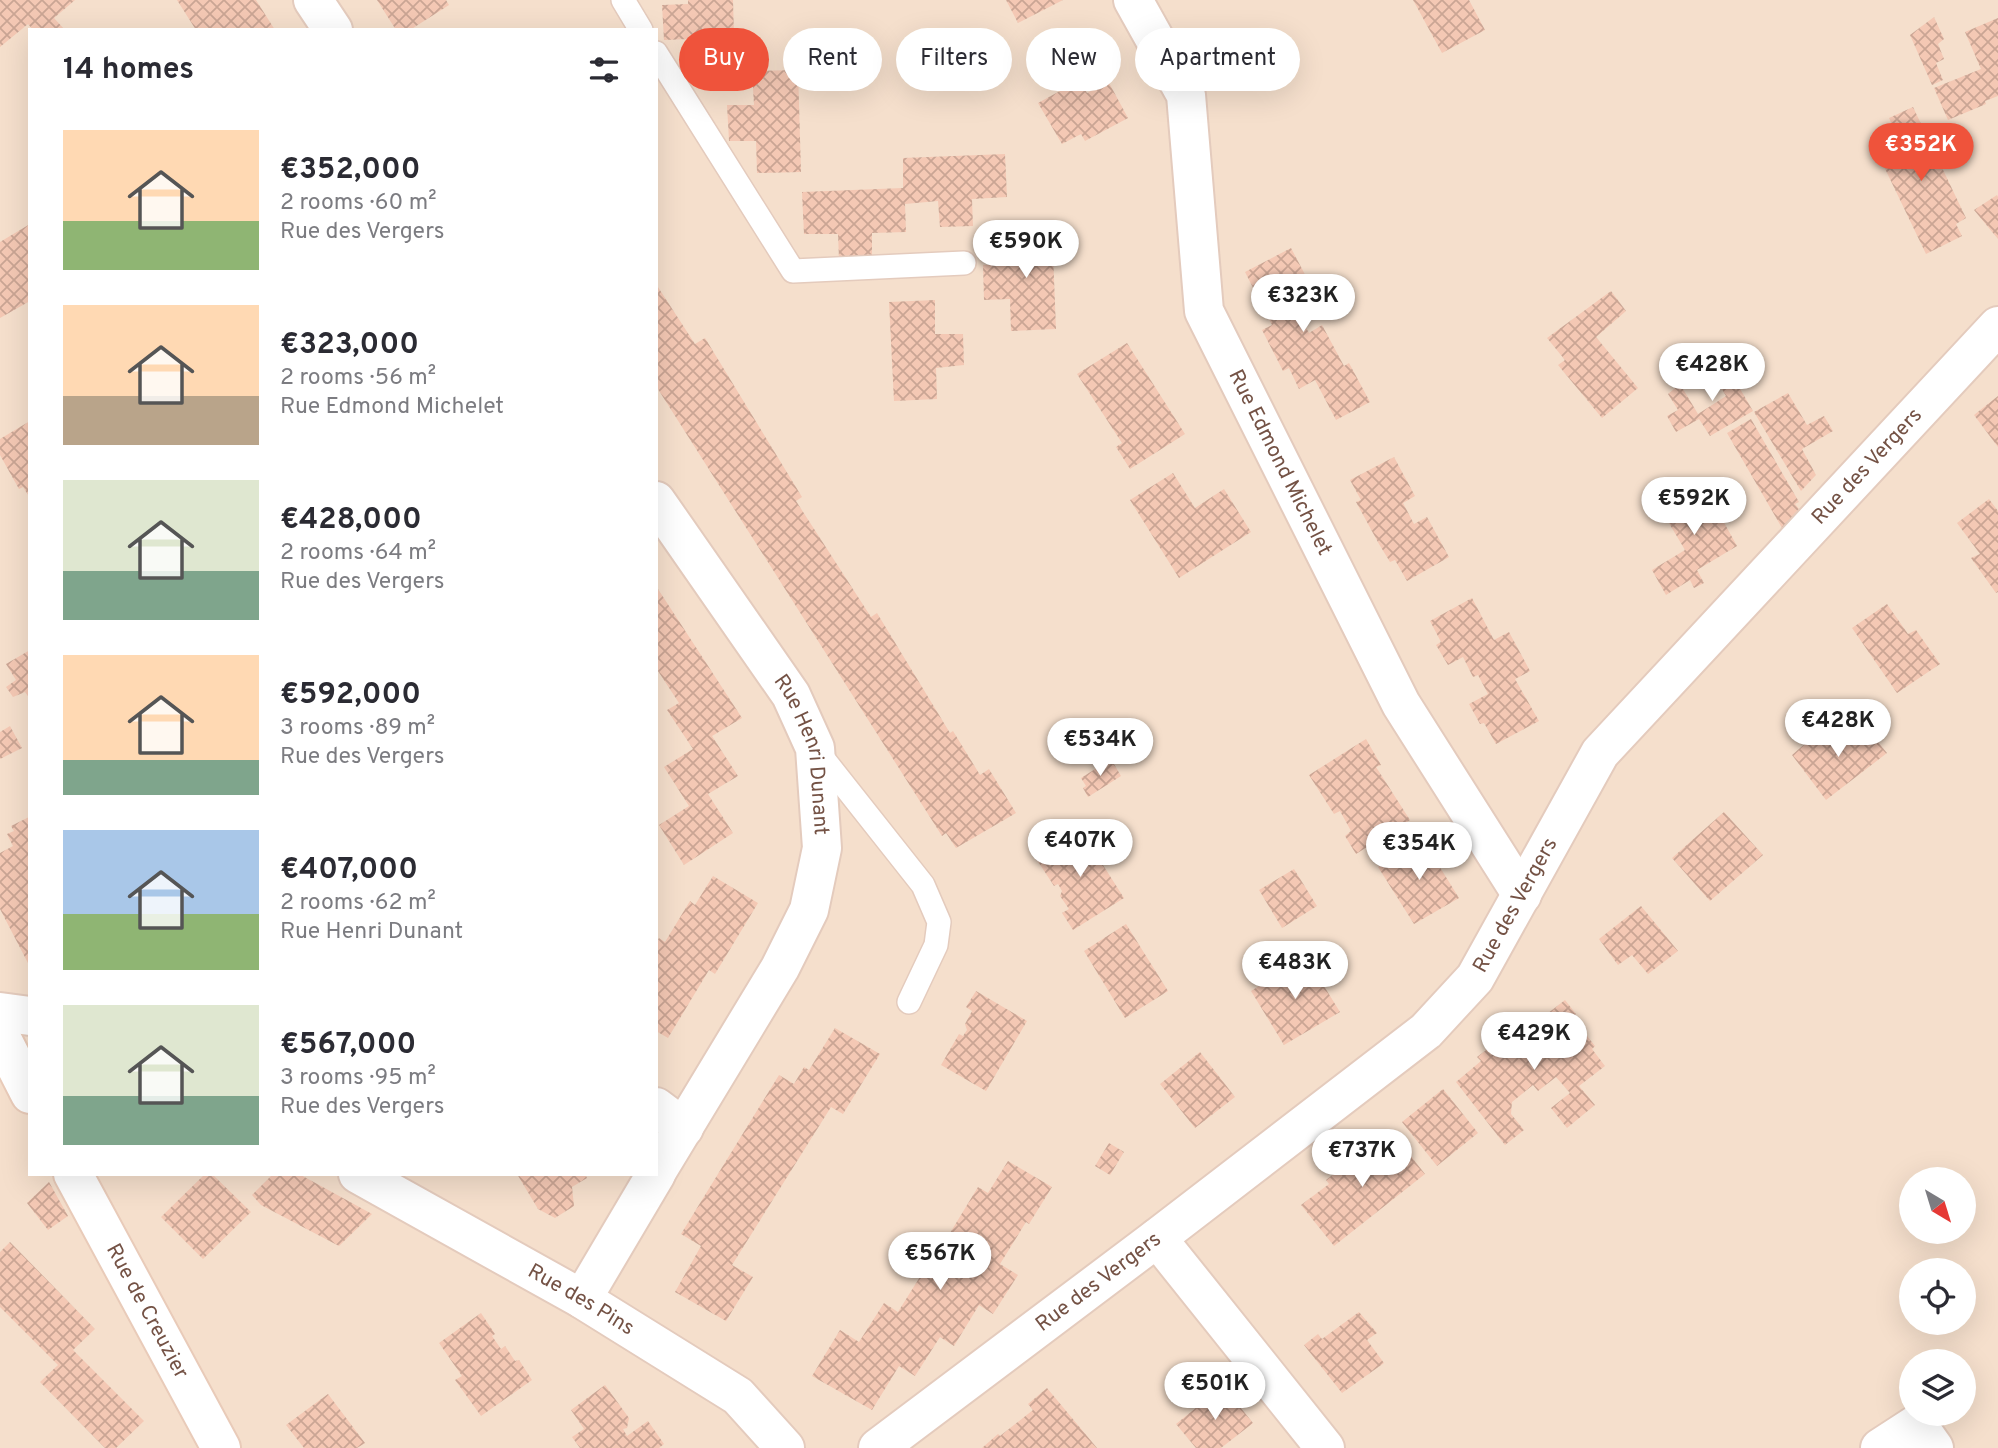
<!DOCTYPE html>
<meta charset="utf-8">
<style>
:root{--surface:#fff;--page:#f2f2f3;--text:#2b2b33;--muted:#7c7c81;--accent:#ef533b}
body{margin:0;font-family:Overpass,sans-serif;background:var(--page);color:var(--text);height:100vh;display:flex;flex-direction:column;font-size:26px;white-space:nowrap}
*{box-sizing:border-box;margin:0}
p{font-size:23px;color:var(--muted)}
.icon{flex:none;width:38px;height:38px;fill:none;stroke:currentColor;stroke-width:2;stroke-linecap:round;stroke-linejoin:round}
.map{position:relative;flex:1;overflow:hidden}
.panel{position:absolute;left:28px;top:28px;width:630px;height:1148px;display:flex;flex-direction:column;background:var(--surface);border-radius:0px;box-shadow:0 7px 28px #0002}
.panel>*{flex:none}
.banner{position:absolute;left:679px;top:28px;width:665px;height:63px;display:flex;gap:14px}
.needle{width:46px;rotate:142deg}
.tools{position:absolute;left:1899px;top:1167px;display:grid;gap:14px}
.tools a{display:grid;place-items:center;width:77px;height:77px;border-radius:50%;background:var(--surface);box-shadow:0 7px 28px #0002;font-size:35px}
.price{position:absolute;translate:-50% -60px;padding:0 16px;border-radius:24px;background:#fff;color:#222;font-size:23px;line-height:46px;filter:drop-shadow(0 2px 4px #0008)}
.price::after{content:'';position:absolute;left:50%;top:42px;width:21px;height:16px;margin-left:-10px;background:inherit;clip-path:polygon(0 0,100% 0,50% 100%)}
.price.on{background:var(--accent);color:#fff}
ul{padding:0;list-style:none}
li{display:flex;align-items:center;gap:21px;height:175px;padding:0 35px}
li span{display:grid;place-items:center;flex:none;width:196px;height:140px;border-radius:0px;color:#555}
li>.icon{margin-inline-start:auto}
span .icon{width:84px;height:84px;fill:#fffc;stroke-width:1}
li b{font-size:30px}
h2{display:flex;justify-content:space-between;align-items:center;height:84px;padding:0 35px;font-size:30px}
.chip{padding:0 24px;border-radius:32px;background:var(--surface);box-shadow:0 7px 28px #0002;font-size:24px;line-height:63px}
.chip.on{background:var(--accent);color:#fff}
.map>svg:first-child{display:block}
</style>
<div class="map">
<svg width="1998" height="1448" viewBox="0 0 1998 1448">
<defs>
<pattern id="building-cross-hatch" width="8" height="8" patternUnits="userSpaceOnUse" patternTransform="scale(1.75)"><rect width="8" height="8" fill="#f4c8b4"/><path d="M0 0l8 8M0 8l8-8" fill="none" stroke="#caa594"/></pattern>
</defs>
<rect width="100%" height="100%" fill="#fdeede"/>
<path fill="#f5dfcc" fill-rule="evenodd" d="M0 0H1998V1448H0ZM30 30H656V1174H30ZM1911 1180H1964V1232H1911ZM1911 1270H1964V1323H1911ZM1911 1362H1964V1414H1911Z"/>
<path fill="url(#building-cross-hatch)" d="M0 0H75L54 18 65 30H33L28 24 0 47Z
M177 0H256L275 30H196Z
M377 0H446L449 5 410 30H396Z
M688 0H733L735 70 693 72 691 39 664 40 662 5 688 4Z
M1006 0H1063L1018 23Z
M1413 0H1469L1485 30 1442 53Z
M1934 17 1944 39 1938 44 1944 59 1936 63 1943 80 1932 85 1910 35Z
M1998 18V96L1985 101 1986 104 1948 120 1934 88 1981 69 1965 32Z
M798 70 801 172 757 173 756 141H729L727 105H754L752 71Z
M1080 80 1087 93 1108 81 1128 118 1085 141 1081 134 1062 144 1038 103Z
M1913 107 1966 218 1956 224 1962 236 1926 254 1876 150 1899 139 1889 118Z
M1005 154 1007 197 972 199 973 226 940 227 938 201 905 204 906 232 872 233V259H839L838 234H804L802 192 903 188V158Z
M1997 195 1998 197V239L1974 210Z
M30 224V301L0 318V242Z
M1052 228 1056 329 1011 331 1010 299 984 300 983 265 1009 264 1008 229Z
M1291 248 1319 301 1297 312 1309 333 1322 325 1344 366 1349 363 1370 402 1336 420 1315 380 1299 389 1289 368 1283 371 1262 330 1272 325 1245 272Z
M656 284 695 344 705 338 802 497 796 501 871 617 877 613 950 733 953 731 980 775 989 769 1016 813 956 848 946 833 942 836 656 386Z
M1611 291 1626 311 1596 337 1638 388 1602 418 1558 365 1565 360 1547 338Z
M935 300V334H963L964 365 936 368 937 399 894 401 889 302Z
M1127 343 1185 434 1130 469 1116 447 1122 443 1077 374Z
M1718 351 1753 411 1710 436 1699 419 1676 432 1667 416 1678 410 1668 394 1680 384 1698 414 1726 396 1706 362Z
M1788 393 1807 425 1824 416 1833 431 1802 449 1816 475 1801 491 1754 412Z
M1998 396V447L1974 415Z
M1751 419 1799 502 1795 504 1799 509 1782 528 1727 433Z
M30 421V498L23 487 19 489 0 455V439Z
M1394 457 1415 496 1403 503 1414 524 1427 517 1449 557 1407 581 1395 560 1390 562 1379 544 1356 502 1361 500 1350 480Z
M1173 473 1195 508 1224 489 1251 532 1179 578 1130 500Z
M1706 481 1721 506 1716 508 1737 546 1697 570 1704 583 1694 588 1690 580 1666 595 1652 570 1685 550 1660 508Z
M1989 499 1998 511V592L1996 593 1971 558 1980 554 1957 523Z
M656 586 742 718 712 736 738 776 708 794 733 833 684 865 659 825 689 806 664 767 693 749 667 710 679 703 656 668Z
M1472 598 1494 640 1509 632 1530 671 1515 679 1539 721 1496 744 1484 723 1480 724 1469 704 1488 694 1478 675 1473 677 1463 657 1448 665 1436 645 1441 642 1430 621Z
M1887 604 1908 634 1916 630 1940 664 1897 693 1852 628Z
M30 650V699L25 692 13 697 6 687 16 680 6 664Z
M1862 723 1887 753 1826 800 1792 755 1821 730 1833 745Z
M10 726 22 748 0 759V732Z
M1366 739 1381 765 1376 767 1410 820 1356 854 1345 836 1351 831 1340 811 1334 814 1309 775Z
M1111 759 1121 776 1088 797 1083 788 1086 786 1081 778Z
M1724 812 1763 855 1710 901 1672 858Z
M29 817 30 819V967L0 909V853L13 846 7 834 14 831 11 826Z
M1080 829 1124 898 1073 930 1062 913 1069 909 1060 896 1062 891 1058 884 1054 886 1035 857Z
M1423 840 1459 898 1414 924 1378 867Z
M1294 869 1317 906 1282 928 1259 890Z
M713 876 758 903 715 974 709 970 668 1038 656 1031V943L659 938 665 942 690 901 695 905Z
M1641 906 1678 951 1648 974 1632 955 1618 965 1599 939Z
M1126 924 1168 991 1125 1018 1084 951Z
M1306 957 1340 1012 1284 1045 1251 991Z
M976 991 1027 1021 986 1091 941 1065 959 1034 963 1036 967 1030 965 1024 972 1011 966 1007Z
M1565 1000 1576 1014 1572 1017 1595 1046 1592 1049 1605 1066 1579 1086 1595 1105 1567 1128 1551 1108 1570 1093 1556 1077 1538 1091 1533 1085 1512 1102 1511 1114 1524 1130 1505 1145 1456 1082 1481 1061 1477 1057 1498 1041 1503 1048Z
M835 1028 880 1054 843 1114 831 1107 732 1265 753 1277 726 1321 675 1292 701 1246 681 1234 779 1075 794 1084 804 1067 809 1070Z
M1200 1052 1235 1097 1195 1128 1160 1084Z
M1443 1089 1478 1133 1437 1166 1402 1122Z
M1394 1135 1425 1174 1334 1246 1301 1205 1329 1184 1326 1180 1369 1146 1374 1150Z
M1109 1143 1124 1152 1110 1175 1095 1166Z
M1008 1161 1052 1187 1029 1224 1026 1222 1000 1264 1018 1275 993 1314 979 1305 954 1346 940 1337 915 1376 899 1366 872 1410 812 1376 840 1330 859 1342 884 1303 898 1312 923 1272 936 1279 938 1275 926 1267 947 1234 959 1241 950 1233 978 1187 988 1193Z
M205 1174H212L251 1212 203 1259 161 1217Z
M273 1174H299L372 1214 339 1246 261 1205 252 1195Z
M517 1174H585L587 1178 572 1187 574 1206 555 1218 538 1209Z
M49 1182 68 1216 48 1230 27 1203Z
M10 1242 95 1329 73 1350 144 1421 116 1448H105L40 1382 58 1365 0 1307V1252Z
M1359 1312 1377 1333 1367 1340 1384 1363 1342 1393 1304 1345 1318 1334 1322 1339Z
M481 1313 495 1334 492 1336 501 1349 505 1346 515 1361 519 1360 532 1380 481 1416 455 1380 462 1376 439 1343Z
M605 1385 629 1418 627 1428 623 1429 627 1436 648 1421 664 1444 659 1448H580L572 1437 584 1429 571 1410Z
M1223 1386 1253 1423 1221 1448H1196L1176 1424Z
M1047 1388 1097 1448H982L998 1434 1000 1436 1033 1410 1028 1404Z
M328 1394 365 1443 357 1448H304L286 1425Z"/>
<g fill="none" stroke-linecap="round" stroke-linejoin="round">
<g stroke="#e4cbbd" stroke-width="26">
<path id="lane" d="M623 0 641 30
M656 53 793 271 964 263
M817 751 923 885 939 922 936 945 909 1002"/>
</g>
<g stroke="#e4cbbd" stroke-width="42">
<g id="street">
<path d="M313 0 333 30"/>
<path id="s1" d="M1133 0 1186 95 1204 311 1401 704 1522 895"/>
<path id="s2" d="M656 501 791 695 815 748 822 848 809 910 780 968 656 1173"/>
<path d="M0 1012 30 1016"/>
<path d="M656 1107 684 1128"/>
<path id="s3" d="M358 1174 582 1299 738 1396 785 1448"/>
<path d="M1157 1238 1325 1448"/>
<path d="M582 1299 656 1174"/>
<path id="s4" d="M878 1448 1157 1238 1426 1031 1475 978 1600 753 1998 326"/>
<path d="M1880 1448 1917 1424 1934 1448"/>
</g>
</g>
<g stroke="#e9cbb9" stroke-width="42">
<g id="secondary">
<path d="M0 1035 30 1094"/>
<path id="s5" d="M73 1174 221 1448"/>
</g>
</g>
<use href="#lane" stroke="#fff" stroke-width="23"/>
<use href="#street" stroke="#fff" stroke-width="38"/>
<use href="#secondary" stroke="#fff" stroke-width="38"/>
</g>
<g text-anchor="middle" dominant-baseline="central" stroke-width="5" stroke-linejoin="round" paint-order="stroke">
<g font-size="21" fill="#745245" stroke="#fff3e5">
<text stroke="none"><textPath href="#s1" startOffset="495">Rue Edmond Michelet</textPath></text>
<text stroke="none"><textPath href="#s4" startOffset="1410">Rue des Vergers</textPath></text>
<text stroke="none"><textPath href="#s2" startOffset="298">Rue Henri Dunant</textPath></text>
<text stroke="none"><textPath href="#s4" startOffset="844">Rue des Vergers</textPath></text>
<text stroke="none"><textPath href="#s4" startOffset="276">Rue des Vergers</textPath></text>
<text stroke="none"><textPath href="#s3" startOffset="256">Rue des Pins</textPath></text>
<text stroke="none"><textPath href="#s5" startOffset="156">Rue de Creuzier</textPath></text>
</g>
</g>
</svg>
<div class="tools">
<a><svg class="needle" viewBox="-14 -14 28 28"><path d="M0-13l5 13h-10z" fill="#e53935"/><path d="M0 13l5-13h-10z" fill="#7c7c81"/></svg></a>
<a><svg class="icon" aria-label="locate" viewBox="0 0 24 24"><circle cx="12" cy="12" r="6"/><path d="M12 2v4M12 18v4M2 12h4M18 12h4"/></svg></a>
<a><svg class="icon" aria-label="layers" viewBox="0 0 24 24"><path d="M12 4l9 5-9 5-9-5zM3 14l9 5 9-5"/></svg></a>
</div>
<b class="price on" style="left:1921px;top:183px">€352K</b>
<b class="price" style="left:1026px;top:280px">€590K</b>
<b class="price" style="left:1303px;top:334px">€323K</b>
<b class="price" style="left:1712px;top:403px">€428K</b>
<b class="price" style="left:1694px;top:537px">€592K</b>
<b class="price" style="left:1838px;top:759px">€428K</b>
<b class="price" style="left:1100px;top:778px">€534K</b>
<b class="price" style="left:1080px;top:879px">€407K</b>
<b class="price" style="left:1419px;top:882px">€354K</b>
<b class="price" style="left:1295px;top:1001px">€483K</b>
<b class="price" style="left:1534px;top:1072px">€429K</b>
<b class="price" style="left:1362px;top:1189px">€737K</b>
<b class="price" style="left:940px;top:1292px">€567K</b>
<b class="price" style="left:1215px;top:1422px">€501K</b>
<div class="banner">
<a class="chip on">Buy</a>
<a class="chip">Rent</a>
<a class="chip">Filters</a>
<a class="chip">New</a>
<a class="chip">Apartment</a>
</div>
<section class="panel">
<h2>14 homes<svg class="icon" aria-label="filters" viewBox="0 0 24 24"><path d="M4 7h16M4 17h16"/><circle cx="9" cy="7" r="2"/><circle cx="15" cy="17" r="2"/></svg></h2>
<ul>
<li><span style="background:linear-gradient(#ffd9b3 65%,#8fb573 0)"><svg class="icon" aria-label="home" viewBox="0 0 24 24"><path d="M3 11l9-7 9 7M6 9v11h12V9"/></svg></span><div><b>€352,000</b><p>2 rooms · 60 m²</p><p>Rue des Vergers</p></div></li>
<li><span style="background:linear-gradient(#ffd9b3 65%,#b9a48a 0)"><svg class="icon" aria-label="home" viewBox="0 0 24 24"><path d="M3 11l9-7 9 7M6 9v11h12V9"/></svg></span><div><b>€323,000</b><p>2 rooms · 56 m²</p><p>Rue Edmond Michelet</p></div></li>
<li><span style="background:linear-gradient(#dfe7d0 65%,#7fa58c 0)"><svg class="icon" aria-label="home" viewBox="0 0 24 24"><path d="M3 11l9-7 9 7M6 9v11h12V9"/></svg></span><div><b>€428,000</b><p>2 rooms · 64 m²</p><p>Rue des Vergers</p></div></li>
<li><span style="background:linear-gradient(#ffd9b3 75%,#7fa58c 0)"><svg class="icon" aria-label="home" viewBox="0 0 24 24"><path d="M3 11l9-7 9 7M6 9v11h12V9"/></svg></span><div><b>€592,000</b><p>3 rooms · 89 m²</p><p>Rue des Vergers</p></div></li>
<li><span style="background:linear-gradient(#a9c7e8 60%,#8fb573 0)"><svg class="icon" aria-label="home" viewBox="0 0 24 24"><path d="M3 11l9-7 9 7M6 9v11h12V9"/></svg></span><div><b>€407,000</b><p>2 rooms · 62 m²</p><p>Rue Henri Dunant</p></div></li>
<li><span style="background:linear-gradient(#dfe7d0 65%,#7fa58c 0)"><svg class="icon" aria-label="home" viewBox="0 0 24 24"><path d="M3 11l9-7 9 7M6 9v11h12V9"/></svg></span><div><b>€567,000</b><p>3 rooms · 95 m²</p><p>Rue des Vergers</p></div></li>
</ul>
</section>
</div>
